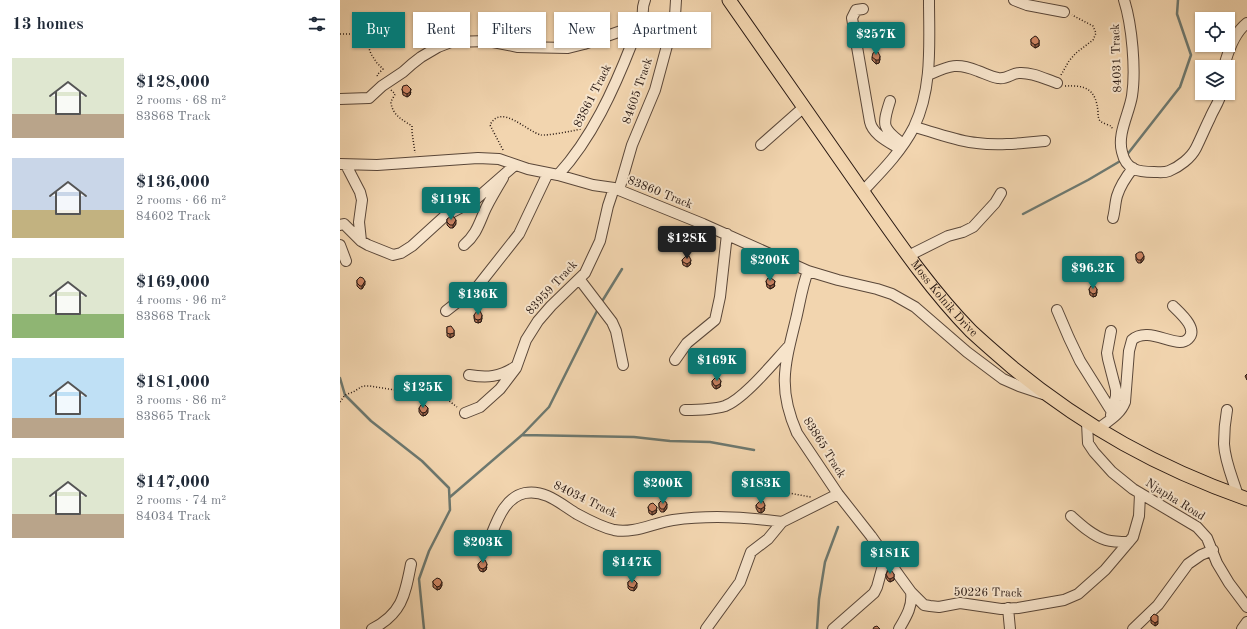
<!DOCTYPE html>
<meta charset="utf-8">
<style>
:root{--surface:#fff;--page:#f2f2f3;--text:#1f2937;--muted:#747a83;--accent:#0f766e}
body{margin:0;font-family:"Old Standard TT",serif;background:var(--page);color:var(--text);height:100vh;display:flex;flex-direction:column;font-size:15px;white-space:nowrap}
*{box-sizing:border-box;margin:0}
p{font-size:13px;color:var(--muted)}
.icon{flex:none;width:22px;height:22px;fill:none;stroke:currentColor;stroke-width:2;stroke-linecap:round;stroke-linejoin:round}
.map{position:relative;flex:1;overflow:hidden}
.side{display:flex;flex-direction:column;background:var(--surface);width:340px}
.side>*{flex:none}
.banner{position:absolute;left:12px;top:12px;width:380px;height:36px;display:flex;gap:8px}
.fabs{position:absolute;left:855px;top:12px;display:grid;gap:8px}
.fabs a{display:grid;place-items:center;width:40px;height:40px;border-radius:0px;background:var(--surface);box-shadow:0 1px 3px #0004;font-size:20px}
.price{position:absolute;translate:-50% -34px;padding:0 9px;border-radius:4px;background:var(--accent);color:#fff;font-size:13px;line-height:26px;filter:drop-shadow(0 1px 2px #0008)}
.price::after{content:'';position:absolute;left:50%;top:24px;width:12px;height:9px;margin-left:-6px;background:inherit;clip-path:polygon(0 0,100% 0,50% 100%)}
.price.active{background:#222;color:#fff}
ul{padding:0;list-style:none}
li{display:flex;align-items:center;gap:12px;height:100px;padding:0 12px}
li span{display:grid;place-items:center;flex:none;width:112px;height:80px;border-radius:0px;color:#555}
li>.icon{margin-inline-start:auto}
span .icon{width:48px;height:48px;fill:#fffc;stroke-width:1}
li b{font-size:17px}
h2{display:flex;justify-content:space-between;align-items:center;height:48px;padding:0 12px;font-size:17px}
.pill{padding:0 14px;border-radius:0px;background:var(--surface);box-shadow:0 1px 3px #0004;font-size:14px;line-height:36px}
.pill.active{background:var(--accent);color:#fff}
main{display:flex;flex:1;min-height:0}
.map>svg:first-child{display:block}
</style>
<main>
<section class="side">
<h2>13 homes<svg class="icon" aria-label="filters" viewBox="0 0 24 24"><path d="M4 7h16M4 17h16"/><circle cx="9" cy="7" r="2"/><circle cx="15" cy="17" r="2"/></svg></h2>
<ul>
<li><span style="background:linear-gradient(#dfe7d0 70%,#b9a48a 0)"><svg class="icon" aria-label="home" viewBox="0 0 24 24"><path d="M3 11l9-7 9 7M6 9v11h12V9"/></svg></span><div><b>$128,000</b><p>2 rooms · 68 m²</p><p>83868 Track</p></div></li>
<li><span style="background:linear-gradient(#c9d6e8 65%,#c2b280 0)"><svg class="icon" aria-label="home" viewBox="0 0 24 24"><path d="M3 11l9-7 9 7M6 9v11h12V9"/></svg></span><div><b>$136,000</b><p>2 rooms · 66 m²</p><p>84602 Track</p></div></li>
<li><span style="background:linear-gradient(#dfe7d0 70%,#8fb573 0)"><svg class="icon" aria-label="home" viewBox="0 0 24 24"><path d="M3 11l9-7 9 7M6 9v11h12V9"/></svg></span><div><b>$169,000</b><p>4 rooms · 96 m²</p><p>83868 Track</p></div></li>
<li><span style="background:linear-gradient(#bfe0f5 75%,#b9a48a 0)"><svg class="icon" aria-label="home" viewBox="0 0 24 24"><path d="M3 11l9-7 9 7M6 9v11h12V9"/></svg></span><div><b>$181,000</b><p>3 rooms · 86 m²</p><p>83865 Track</p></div></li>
<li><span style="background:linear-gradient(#dfe7d0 70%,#b9a48a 0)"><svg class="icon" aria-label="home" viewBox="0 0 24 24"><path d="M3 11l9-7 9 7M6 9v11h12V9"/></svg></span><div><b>$147,000</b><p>2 rooms · 74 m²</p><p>84034 Track</p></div></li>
</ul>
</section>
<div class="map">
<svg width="907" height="629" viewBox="0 0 907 629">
<rect width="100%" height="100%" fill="#f2d5af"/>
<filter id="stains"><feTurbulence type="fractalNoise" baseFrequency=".005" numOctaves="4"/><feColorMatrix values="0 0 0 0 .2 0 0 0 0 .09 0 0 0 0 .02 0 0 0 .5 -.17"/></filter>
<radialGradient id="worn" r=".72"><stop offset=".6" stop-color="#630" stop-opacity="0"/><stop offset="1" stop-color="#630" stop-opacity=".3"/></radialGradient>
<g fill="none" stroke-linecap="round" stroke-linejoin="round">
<path stroke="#6d786f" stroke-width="2.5" d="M786 156 840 87 851 55 837 14 838 0
M683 214 748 180 782 160
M261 303 282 269
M0 378 5 395 31 421 82 461 109 488 110 510 89 551 79 579 84 629
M182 435 294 437 330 441 370 442 414 450
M110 497 182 435 209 407 258 309
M477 629 479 599 485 562 498 527"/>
<g stroke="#5a4739" stroke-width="12">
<path id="minor" d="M674 0 687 5 724 12
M784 0C792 25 796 70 792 96 789 114 777 134 782 152 786 170 798 172 814 172 819 172 824 173 829 171 839 167 851 158 856 148 861 138 865 128 870 118 873 110 880 101 881 93
M523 9 516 10 512 18 530 122C533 135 549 142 560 149
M884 67C888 51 894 33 907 23
M588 75C609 66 616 62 638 71 644 73 651 77 658 78 666 80 672 73 679 73 692 72 705 79 717 83
M0 99 29 98 42 86 63 72 72 64 81 57 98 47 111 42 148 41 178 47 228 48 244 44 284 30 302 20
M550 101C542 126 542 128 563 144
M574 127C595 132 615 141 637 143 659 146 683 143 705 141
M421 145 464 107
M0 164 37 165 138 158 159 159 188 169 218 175 253 185 274 188 363 224 468 271 498 280 537 289 552 294 575 307 627 352 663 379 679 386 703 394
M6 165 20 192 22 200 19 222 21 241
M218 175C252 138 274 89 292 43 295 35 300 28 302 21 304 13 301 9 305 0
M279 190 292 145 315 90 335 16 336 0
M523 191C542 171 561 152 574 127 593 87 589 42 589 0
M773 218C775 211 775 203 777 196 780 186 786 177 793 168
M0 225 4 224 21 241 28 245 53 255 61 253 72 246 105 216 135 200 175 165
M0 245 6 261
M124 245C137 234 139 223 146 208 151 198 157 188 163 178
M568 256 608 236 623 232 633 227 655 203 661 193
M468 271C462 287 460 302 456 319 445 364 437 388 457 433L498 494 531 536 560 577 571 592 584 605 590 606 599 607 620 603 661 609 678 608 724 600 738 594 765 570 793 537 799 516 800 494
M240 280 272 322 276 331 283 365
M717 310 729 338 740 361 772 412
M106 311 138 286 179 234 208 173
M335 360 347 343 375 320 380 297 387 234
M129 375C147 378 160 377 175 367
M345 410C358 410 372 410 385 406 404 399 434 362 448 347
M887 410C885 421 884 433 884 444 885 462 893 479 898 496
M125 413 140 407 160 389 176 368 186 340 198 321 211 306 245 273 260 241 268 206 274 188
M771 415 776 396V390L768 359 767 353 771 331
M747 423 748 443 754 452 772 472 793 489 857 527 867 538 877 563 889 583 907 607
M758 429C768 421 780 415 785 402L789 351 792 340C805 328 825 341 840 342 843 342 846 341 848 339 859 329 840 313 833 306
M731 516C741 525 753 536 766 540 773 542 782 542 789 542
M152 533C158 518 166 497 185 493 205 489 222 505 237 514 248 520 261 527 274 530 294 534 313 523 333 520 369 515 407 517 442 522
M668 608 670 629
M32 629C62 614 65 595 71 564
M366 629 400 582 411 552 428 539 442 522 498 494
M493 629 534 593 537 587 545 558
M559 629C566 617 573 606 571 592
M793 629 818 605 848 564 861 555 873 550
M902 629 907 622"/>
</g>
<g stroke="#281812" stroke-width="15">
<g id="major">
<path id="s1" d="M389 0C431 61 474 121 516 182 552 233 587 286 631 331 645 344 659 356 673 368 745 427 819 468 907 499"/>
</g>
</g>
<path stroke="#281812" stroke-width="1.5" stroke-dasharray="1 2" stroke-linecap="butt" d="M0 34H21L25 37 31 54 37 63 43 69 37 75 38 78
M721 75 729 61 736 53 753 40 756 33 753 26 732 15
M725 86C746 85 756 89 758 112 758 115 758 118 760 121 763 123 768 125 771 126L773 130
M51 90 55 94C54 97 51 100 51 103 53 116 63 120 72 126V132L75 153
M163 150 150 125C161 103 186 131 201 135 206 136 233 131 241 129
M0 402 5 395 13 392 23 386H30L61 391 100 400H108L117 407
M437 491 471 497"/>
<use href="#minor" stroke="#f7e4cb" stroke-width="10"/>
<use href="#major" stroke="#f2d5af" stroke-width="13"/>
</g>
<path fill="#b27356" stroke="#281812" d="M691 39 699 43V46L695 48 691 45Z
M532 57 540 59 539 63 536 64 532 60Z
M62 89 71 92 70 95 67 97 63 95Z
M107 219 116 224 113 228H110L107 225Z
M796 254 804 259 801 263H798L796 260Z
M342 260 351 263 350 265 347 267 343 265Z
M17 280 25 284 22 289H20L17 286Z
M426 281 435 285 434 287 430 289 427 287Z
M749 289 757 292 756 296 753 297 750 295Z
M134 315 142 318 141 322 138 323 135 322 134 318Z
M107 327 114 333V336L110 338 107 336Z
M372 381 381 385 380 387 376 389 374 388 372 385Z
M79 408 88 412 86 415 83 416 81 415 79 412Z
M319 503 327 508 324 512H321L319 509Z
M416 505 425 508 424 511 421 513 418 512 416 508Z
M308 507 317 510 316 513 312 515 309 513Z
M138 564 147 567 146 570 143 572 140 571 138 567Z
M546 574 554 578V580L550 582 548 581 546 578Z
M93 581 102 585 100 589 97 590 93 587Z
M288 582 297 587 294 591 290 590 288 588Z
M811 617 818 624 815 626 811 623Z"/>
<path fill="#915e46" stroke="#281812" d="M699 40V46L695 48V45Z
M540 56V59L539 63 536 64V60Z
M71 89 70 95 67 97V94Z
M116 220V224L113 228V225Z
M804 256V259L801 263V260Z
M351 260 350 265 347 267V264Z
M25 281V284L22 289V286Z
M435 281 434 287 430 289V286Z
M757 289V292L756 296 753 297V294Z
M142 315V318L141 322 138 323V320Z
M114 330V336L110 338V334Z
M381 381 380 387 376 389V386Z
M88 408V412L86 415 83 416V413Z
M327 504V508L324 512V509Z
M425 505 424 511 421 513V509Z
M317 507 316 513 312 515V512Z
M147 564 146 570 143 572V569Z
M554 574V580L550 582V579Z
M102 582V585L100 589 97 590V587Z
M297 583V587L294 591V588Z
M818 621V624L815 626V623Z"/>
<path fill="#cf8664" stroke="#281812" d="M695 36 697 37 699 40V43L695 45 691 42V39Z
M535 52H538L540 56 539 60H536L532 57 533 53Z
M67 85 71 89 70 92 67 94 63 92 62 89 63 86Z
M111 216 114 217 116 220 113 225H110L107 222V219Z
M799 252H802L804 256 801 260H798L796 257V254Z
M346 256H349L351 260 350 262 347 264 343 262 342 260Z
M20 277 23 278 25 281 22 286H20L17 283V280Z
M428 278H431L435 281 434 284 430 286 427 284 426 281Z
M754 285 757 289 756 293 753 294 750 292 749 289 751 286Z
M137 311H140L142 315 141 319 138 320 135 319 134 315Z
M111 326 114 330V333L110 334 107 333V327Z
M907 374V380L905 376Z
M376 377 379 378 381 381 380 384 376 386 374 385 372 381Z
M84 404 88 408 86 412 83 413 81 412 79 408 81 405Z
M322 500 326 502 327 504 324 509H321L319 506V503Z
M420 501H423L425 505 424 507 421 509 418 508 416 505Z
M313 503 317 507 316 510 312 512 309 510 308 507 310 504Z
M142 560H145L147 564 146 567 143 569 140 568 138 564Z
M551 570 554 574V577L550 579 548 578 546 574 548 571Z
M97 578 100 579 102 582 100 586 97 587 93 583V581Z
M292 579 294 580 297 583 294 588 290 587 288 585V582Z
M814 614 818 616V621L815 623 811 620V617Z
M537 626 540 629H533L534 627Z"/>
<g text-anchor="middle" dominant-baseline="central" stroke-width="4" stroke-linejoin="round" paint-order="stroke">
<g font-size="12" fill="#281812" stroke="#f7e4cb">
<text transform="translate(777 58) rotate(-92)">84031 Track</text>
<text transform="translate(298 91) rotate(-71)">84605 Track</text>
<text transform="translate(253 96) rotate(-63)">83861 Track</text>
<text transform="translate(320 193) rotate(22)">83860 Track</text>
<text transform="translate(212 288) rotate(-47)">83959 Track</text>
<text stroke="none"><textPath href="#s1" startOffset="368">Moss Kolnik Drive</textPath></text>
<text transform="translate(484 448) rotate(58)">83865 Track</text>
<text transform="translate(245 500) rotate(26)">84034 Track</text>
<text transform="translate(835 500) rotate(32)">Njapha Road</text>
<text transform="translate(648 593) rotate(1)">50226 Track</text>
</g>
</g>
<rect width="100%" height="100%" filter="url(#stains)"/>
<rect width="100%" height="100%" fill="url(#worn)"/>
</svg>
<div class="fabs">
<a><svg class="icon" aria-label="locate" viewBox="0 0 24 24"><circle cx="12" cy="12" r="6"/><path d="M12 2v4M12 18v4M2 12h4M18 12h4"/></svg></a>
<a><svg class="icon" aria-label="layers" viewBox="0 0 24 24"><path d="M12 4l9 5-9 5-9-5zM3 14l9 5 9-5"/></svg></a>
</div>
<b class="price" style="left:536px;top:56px">$257K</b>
<b class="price" style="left:111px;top:221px">$119K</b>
<b class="price active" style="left:347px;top:260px">$128K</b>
<b class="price" style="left:430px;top:282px">$200K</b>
<b class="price" style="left:753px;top:290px">$96.2K</b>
<b class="price" style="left:138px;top:316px">$136K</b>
<b class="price" style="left:377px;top:382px">$169K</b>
<b class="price" style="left:83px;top:409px">$125K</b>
<b class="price" style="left:323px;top:505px">$200K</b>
<b class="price" style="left:421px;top:505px">$183K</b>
<b class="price" style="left:143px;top:564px">$203K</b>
<b class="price" style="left:550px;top:575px">$181K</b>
<b class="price" style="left:292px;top:584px">$147K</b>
<div class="banner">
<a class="pill active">Buy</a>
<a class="pill">Rent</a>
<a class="pill">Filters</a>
<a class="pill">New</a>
<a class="pill">Apartment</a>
</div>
</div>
</main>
